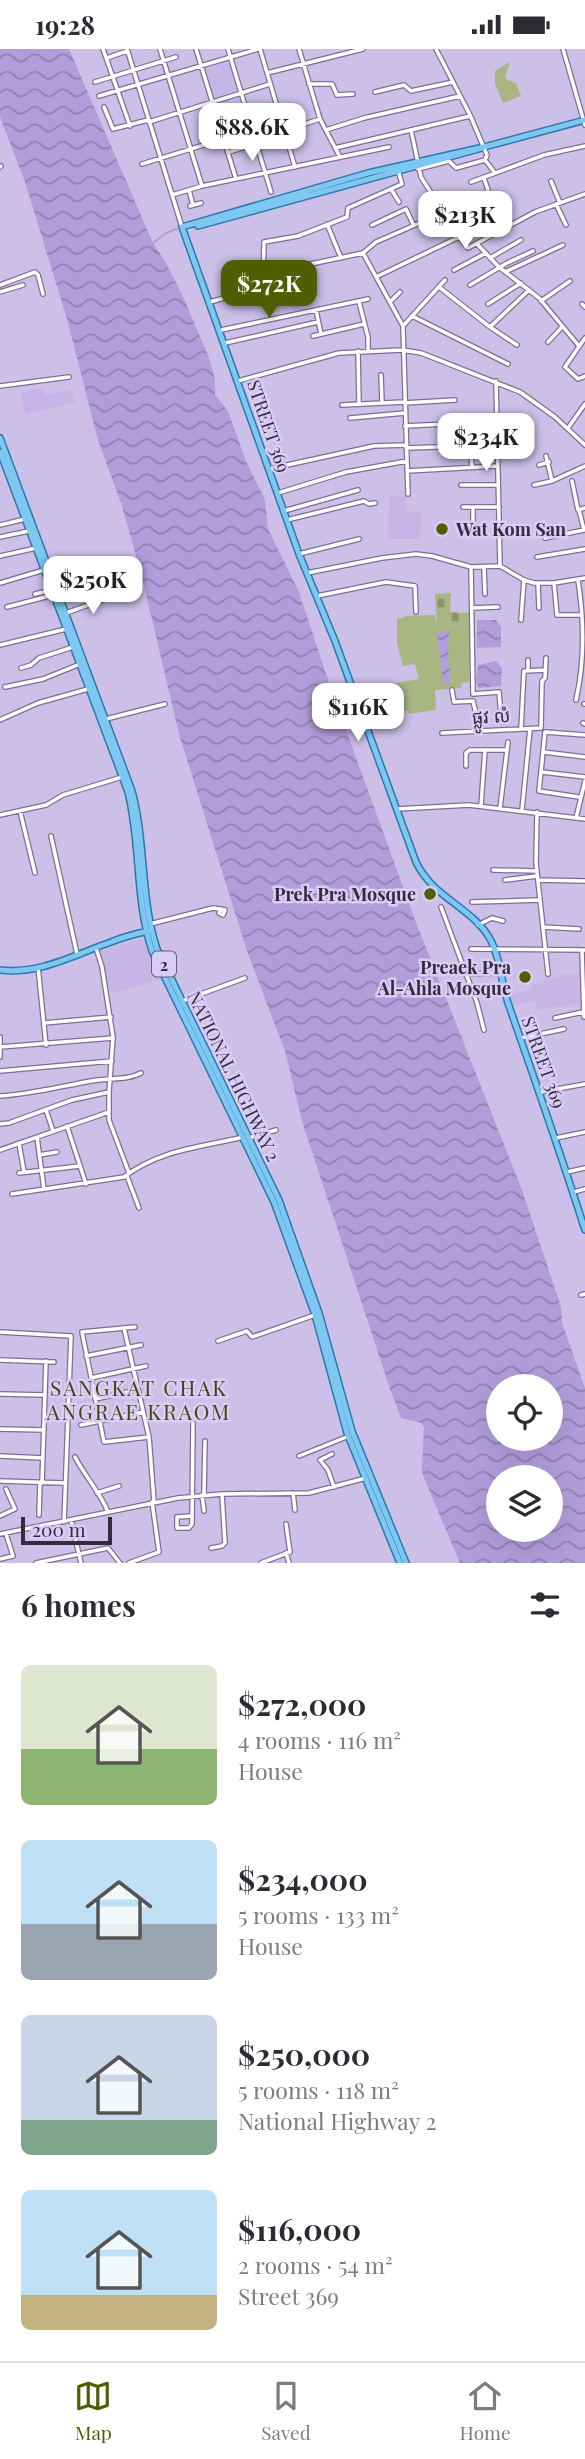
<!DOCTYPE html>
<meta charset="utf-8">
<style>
:root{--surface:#fff;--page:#f2f2f3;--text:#2b2b33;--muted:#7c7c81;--line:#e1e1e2;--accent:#4f5e00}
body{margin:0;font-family:"Playfair Display","Noto Sans Khmer",serif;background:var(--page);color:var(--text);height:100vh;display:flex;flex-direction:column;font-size:26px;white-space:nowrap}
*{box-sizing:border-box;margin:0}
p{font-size:23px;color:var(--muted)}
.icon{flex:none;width:38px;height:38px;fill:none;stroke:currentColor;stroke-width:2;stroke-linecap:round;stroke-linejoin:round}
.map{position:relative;height:1514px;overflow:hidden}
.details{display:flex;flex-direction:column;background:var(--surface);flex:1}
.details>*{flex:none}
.buttons{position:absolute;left:486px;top:1325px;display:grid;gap:14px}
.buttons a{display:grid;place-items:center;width:77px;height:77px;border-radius:50%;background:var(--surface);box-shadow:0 7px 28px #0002;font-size:35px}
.scale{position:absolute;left:21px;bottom:18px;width:91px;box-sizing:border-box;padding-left:7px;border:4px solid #322d3d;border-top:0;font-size:19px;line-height:24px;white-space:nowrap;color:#322d3d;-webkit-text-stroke:5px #d9ccf6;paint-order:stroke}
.price{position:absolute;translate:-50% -60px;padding:0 16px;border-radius:14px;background:#fff;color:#222;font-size:23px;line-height:46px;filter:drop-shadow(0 2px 4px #0008)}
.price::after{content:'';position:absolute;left:50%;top:42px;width:21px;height:16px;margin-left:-10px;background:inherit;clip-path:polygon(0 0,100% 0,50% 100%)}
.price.current{background:var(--accent);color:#fff}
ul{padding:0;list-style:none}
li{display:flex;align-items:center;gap:21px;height:175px;padding:0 21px}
li span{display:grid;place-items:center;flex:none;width:196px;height:140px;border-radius:10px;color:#555}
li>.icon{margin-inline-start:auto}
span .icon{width:84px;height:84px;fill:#fffc;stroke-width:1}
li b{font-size:30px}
h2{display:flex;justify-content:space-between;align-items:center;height:84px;padding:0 21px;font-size:30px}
.status{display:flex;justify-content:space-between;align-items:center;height:49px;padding:0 35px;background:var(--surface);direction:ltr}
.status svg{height:19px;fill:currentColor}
.tabs{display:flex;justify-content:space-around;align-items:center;height:98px;border-top:2px solid var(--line);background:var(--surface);font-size:19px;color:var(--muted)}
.tabs a{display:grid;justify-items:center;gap:4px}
.tabs .current{color:var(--accent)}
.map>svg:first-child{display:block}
</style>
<div class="status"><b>19:28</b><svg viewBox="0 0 49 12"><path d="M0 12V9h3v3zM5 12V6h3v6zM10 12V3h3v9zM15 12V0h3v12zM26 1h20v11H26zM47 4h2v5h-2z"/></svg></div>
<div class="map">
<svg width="585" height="1514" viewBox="0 0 585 1514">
<defs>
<pattern id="cemetery-stones" width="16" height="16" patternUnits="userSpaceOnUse" patternTransform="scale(1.75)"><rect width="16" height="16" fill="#a9b682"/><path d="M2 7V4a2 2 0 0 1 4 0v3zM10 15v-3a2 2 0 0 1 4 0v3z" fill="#8a946c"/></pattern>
<pattern id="water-waves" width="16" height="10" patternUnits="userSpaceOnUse" patternTransform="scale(1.75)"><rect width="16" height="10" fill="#b29ddb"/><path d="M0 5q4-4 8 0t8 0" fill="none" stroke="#9180b3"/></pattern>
</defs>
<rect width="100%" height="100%" fill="#ccbfe8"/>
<path fill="#c6b6e7" d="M227 11 238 41 217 49 214 48 205 20Z
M44 339 46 346 72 340 75 353 26 365 20 344Z
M406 446V463L421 464 420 490H388L389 448Z
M142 890 161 930 110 945 101 902Z
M559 925 579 926 581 954 537 961 535 952 512 956 509 946 532 941V935L543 934 544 929H559Z"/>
<path fill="#a9b682" d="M510 13 505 28 507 31 516 34 521 47 503 54 495 35V22Z
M435 566 437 576 471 577 469 633 461 634 462 639 435 641 436 661 409 665 408 662 397 663 393 648 387 645 385 636 419 630 415 615 403 617 397 594V570L407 567Z"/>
<path fill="url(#cemetery-stones)" d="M451 544 450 563 471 564V577L437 576 435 545Z"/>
<path fill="url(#water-waves)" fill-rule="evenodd" d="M0 0H69L153 194C172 222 185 251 198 283 207 304 217 323 215 346L228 362 245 410 265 451 268 480 299 543 330 637 415 871 522 1141 561 1258 562 1274 585 1339V1514H460L424 1429 422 1421 424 1378 421 1374 401 1369 390 1340 302 1072 285 1002 247 902 179 685 142 528 122 457 98 391 67 270 25 133 0 68ZM499 1337H551V1390H499ZM499 1428H551V1480H499Z
M477 571H496L501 578V598L477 599Z
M450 582C445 598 451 617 450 635H443L437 583Z
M496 612 502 619 501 637 479 639 476 633 478 616Z"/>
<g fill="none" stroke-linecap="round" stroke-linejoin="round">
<path stroke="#b29ddb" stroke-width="2" d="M153 194 166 184 177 180"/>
<g stroke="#7c6f95" stroke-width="6">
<path id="minor" d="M103 0 130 77
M127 0 182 178
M160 0 202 137
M196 0 236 130
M228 0 271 143
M260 0 295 118
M299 0 320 70 340 108
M563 0 585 76
M107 9 127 2
M267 24 363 0
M95 33 176 8
M309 35H332L337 46 353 45
M375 43 404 36 411 42 453 33
M99 47 258 0
M104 58 113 80 148 71
M149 73 270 35
M286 81 320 70
M326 81 364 69 460 47
M411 81 421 128 459 188 468 199 535 163 585 145
M335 99 470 67
M229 103 287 85
M485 111 495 124
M142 115 282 72
M0 118 1 117
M418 120 449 112 456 119 485 111 487 106 470 66 436 0
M551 132 560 154
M471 133 544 106 585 97
M391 140 399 153
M189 141 193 156
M172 146 202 137 389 98
M556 155 566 176
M190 157 201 154
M503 163 509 177
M327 175 341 209
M492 175 497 184
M372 176 406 160 413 175
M477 195 499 218 539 249 579 297
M363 204 403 277 408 445
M490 209 521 191
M290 221 306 239
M454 221 486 204
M505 223 563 196
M280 224 285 235 294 242
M376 228 459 188
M265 231 301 217 363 204 376 193 486 145 488 141 484 129
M303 233 310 234 312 244
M0 236 35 223 38 226 43 245
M470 236 507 214 533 202
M439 238 490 278 517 296
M0 243 23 236
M541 252 570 232
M210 253 263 238 264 193 298 187 347 168 348 159 402 135 398 121
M359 253 368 288V302
M390 253 400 243
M488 255 521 234
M582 255 585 258
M316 261 321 285
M412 267 508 315
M403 277 445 231
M490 278 529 241
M221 281 368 250
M313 287 364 275
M585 289 565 318 578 330 585 327
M548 293 562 278
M225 294 318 273
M358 302 359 354
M381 326 382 354
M238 332 339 304 402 301 421 304 520 343 555 368 585 396
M496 332 500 517
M0 337 69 328
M404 354 455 351
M342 356 404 353
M350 369 405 364
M405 377 468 374 472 418
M568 379 585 355
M406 399 497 396
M546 407 552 432
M539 416 549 413
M269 420 374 397 406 396
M407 422 498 417
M572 432 578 461 585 459
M461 436H498
M534 436 552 432 585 417
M278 444 346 423 407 412
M463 458H499
M579 461 584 481
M284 462 358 441
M287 471 364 452 369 455 375 454
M0 476 25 470
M473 481V458
M0 488 29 482
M545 489 584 481
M299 505 359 490
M0 507 36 499
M537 508 585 500
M471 518 473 645 499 643 501 668
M484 519 485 545
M307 524 382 509 416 505 432 507 471 518 500 517 524 531 534 534H554L585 529
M0 534 44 521
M538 534 539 559
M554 534 557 566H582
M35 545 52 541
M317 547 386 533 415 537 416 563
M7 558 53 546
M472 559 498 558
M66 564 108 549
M521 571 524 531
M0 596 66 580
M21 619 31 616 39 609 73 598
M528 621V611
M5 638 43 630 80 615
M452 641 454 653 473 652 480 682
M576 651C585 612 584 570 578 531
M584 655H585
M106 670 165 655
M0 671 38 654 88 640
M583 674 585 675
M521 680 524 622 545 621
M442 684 541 679 542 632 545 629 546 609
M543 703 585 708
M466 717V704L470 701H507
M542 723 585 728
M579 748 539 742 545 683 585 686
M481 757 485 701
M500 759 508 693
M397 760 469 756 585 770
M522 761 530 680
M20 762 35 824
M537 763 536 814 548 925
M0 766 46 756 63 746 122 728
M576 769 585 732
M51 787 77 905
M493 821 537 822
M505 831 537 827
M538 831 585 832
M472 853 540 851
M441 858 477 954 484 981
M221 860 225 861 223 866 219 864Z
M150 875 213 859 220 860
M478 876 492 869 503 872
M543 878 579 880
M96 899 102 918 113 988 109 1043V1071L129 1124
M471 900 585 901
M582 901 584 968
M38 918 46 996
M465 925 500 924
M182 952 245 929
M555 969 583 963
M44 974 111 968
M0 988V1008
M521 989 564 980
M0 998 113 989
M0 1022 112 1012
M541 1043 585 1035
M0 1047C33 1045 65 1036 98 1031 113 1029 128 1031 141 1024
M46 1061 53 1082
M0 1075 9 1074 72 1051 109 1043
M67 1077 86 1135
M37 1088 44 1140
M249 1089 276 1081
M556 1089 585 1083
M19 1094 24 1123
M0 1101 109 1063
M39 1106 57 1103
M567 1123 585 1119
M19 1124 80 1117
M127 1127 139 1159
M574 1143 585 1140
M12 1145 124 1128C161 1100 199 1099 243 1088
M581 1246 585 1245
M135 1278 82 1283 104 1393 149 1388
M124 1279 149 1388 154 1452
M0 1283 71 1287 64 1473
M218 1292 247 1282 252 1288 315 1266
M86 1307 141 1296
M0 1311 54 1313
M91 1329 146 1317
M0 1345 45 1346
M95 1350 137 1341
M81 1376 143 1363
M0 1380 44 1381
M332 1405 320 1411 328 1421 334 1438
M0 1407 43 1409
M299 1407 349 1387
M75 1408C85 1427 101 1445 108 1463
M0 1432 64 1434
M42 1434 46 1312
M97 1444 119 1437
M293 1444 295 1461
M202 1446 204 1462
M204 1446 205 1392
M39 1466 40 1434
M0 1467 15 1460 6 1440
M192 1467 177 1468V1479H189L192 1475 193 1374
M71 1471 81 1514
M0 1485 178 1449 222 1445 309 1444 366 1429
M211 1499 222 1497 225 1494 222 1446
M286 1504 289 1514
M0 1510 13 1507 6 1485
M36 1514 108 1499 120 1514
M129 1514 159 1503 152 1453
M261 1514 290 1503 286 1475"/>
</g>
<g stroke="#2b79ab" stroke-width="8">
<path id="major" d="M585 71 484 98 368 124 182 178 299 505 335 592 416 813C433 849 473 859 490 890 501 909 501 936 509 957 535 1031 561 1106 585 1181
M198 177 482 99
M0 389 132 742C146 794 140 849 157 900L279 1151 319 1264 352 1382 406 1514
M0 403 128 743C141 795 135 851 152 902L274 1153 315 1266 347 1384 400 1514
M0 921C39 926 76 905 111 893 123 888 135 885 148 882"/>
</g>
<use href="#minor" stroke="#fff" stroke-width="3.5"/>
<use href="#major" stroke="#7dc7f0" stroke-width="5"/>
</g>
<g fill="#4f5e00" stroke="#d9ccf6" stroke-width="2.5">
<circle cx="442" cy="480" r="7"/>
<circle cx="430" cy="845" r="7"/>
<circle cx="525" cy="928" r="7"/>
</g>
<g text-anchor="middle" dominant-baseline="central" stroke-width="5" stroke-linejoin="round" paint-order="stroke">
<rect fill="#d9ccf6" stroke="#645d74" stroke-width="2" x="152" y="902.5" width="24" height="25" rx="5"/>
<g font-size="16" font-weight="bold" fill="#322d3d">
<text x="164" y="915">2</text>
</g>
<g font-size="18" fill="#322d3d" stroke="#d9ccf6">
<text transform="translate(269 377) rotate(71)">STREET 369</text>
<text transform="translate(491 667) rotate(-3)">ផ្លូវ លំ</text>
<text transform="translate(544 1013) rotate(70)">STREET 369</text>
<text transform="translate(234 1027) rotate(64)">NATIONAL HIGHWAY 2</text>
</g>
<g font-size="18" font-weight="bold" fill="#322d3d" stroke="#d9ccf6" text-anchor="end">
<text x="456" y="480" text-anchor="start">Wat Kom San</text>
<text x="416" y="845">Prek Pra Mosque</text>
<text x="511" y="918">Preaek Pra<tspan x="511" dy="21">Al-Ahla Mosque</tspan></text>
</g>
<g font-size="21" letter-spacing="2" fill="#3d480e" stroke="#d9ccf6">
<text x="139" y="1338">SANGKAT CHAK<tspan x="139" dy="24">ANGRAE KRAOM</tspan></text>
</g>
</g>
</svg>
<div class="buttons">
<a><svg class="icon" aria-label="locate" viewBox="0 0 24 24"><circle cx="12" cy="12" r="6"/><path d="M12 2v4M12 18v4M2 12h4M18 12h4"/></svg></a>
<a><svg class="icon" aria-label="layers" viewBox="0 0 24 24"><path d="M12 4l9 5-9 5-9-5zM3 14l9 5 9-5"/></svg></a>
</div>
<div class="scale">200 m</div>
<b class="price" style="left:252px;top:114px">$88.6K</b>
<b class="price" style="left:465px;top:202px">$213K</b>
<b class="price current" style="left:269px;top:271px">$272K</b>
<b class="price" style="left:486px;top:424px">$234K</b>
<b class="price" style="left:93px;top:567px">$250K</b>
<b class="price" style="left:358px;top:694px">$116K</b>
</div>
<section class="details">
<h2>6 homes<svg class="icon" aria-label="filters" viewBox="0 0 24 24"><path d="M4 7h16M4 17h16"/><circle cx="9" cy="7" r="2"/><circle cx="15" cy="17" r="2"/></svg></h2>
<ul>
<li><span style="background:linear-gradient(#dfe7d0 60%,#8fb573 0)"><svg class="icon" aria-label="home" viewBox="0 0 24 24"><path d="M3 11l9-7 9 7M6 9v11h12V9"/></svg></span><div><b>$272,000</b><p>4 rooms · 116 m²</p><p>House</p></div></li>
<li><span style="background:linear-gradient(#bfe0f5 60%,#9aa5b1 0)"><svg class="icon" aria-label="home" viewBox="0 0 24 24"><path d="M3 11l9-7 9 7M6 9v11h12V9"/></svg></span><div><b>$234,000</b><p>5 rooms · 133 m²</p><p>House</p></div></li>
<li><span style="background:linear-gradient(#c9d6e8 75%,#7fa58c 0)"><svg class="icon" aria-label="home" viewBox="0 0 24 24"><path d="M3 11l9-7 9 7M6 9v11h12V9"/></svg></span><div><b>$250,000</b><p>5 rooms · 118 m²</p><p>National Highway 2</p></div></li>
<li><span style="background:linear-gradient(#bfe0f5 75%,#c2b280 0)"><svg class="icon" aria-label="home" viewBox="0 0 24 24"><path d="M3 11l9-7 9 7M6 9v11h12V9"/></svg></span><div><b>$116,000</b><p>2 rooms · 54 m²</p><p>Street 369</p></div></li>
</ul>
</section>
<nav class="tabs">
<a class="current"><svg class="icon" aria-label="map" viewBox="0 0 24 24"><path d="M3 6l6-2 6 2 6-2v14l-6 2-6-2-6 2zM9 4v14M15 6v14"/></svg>Map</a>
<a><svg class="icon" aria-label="saved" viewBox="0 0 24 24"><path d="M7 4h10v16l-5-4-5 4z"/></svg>Saved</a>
<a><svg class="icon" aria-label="home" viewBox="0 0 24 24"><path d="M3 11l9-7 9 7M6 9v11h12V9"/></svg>Home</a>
</nav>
